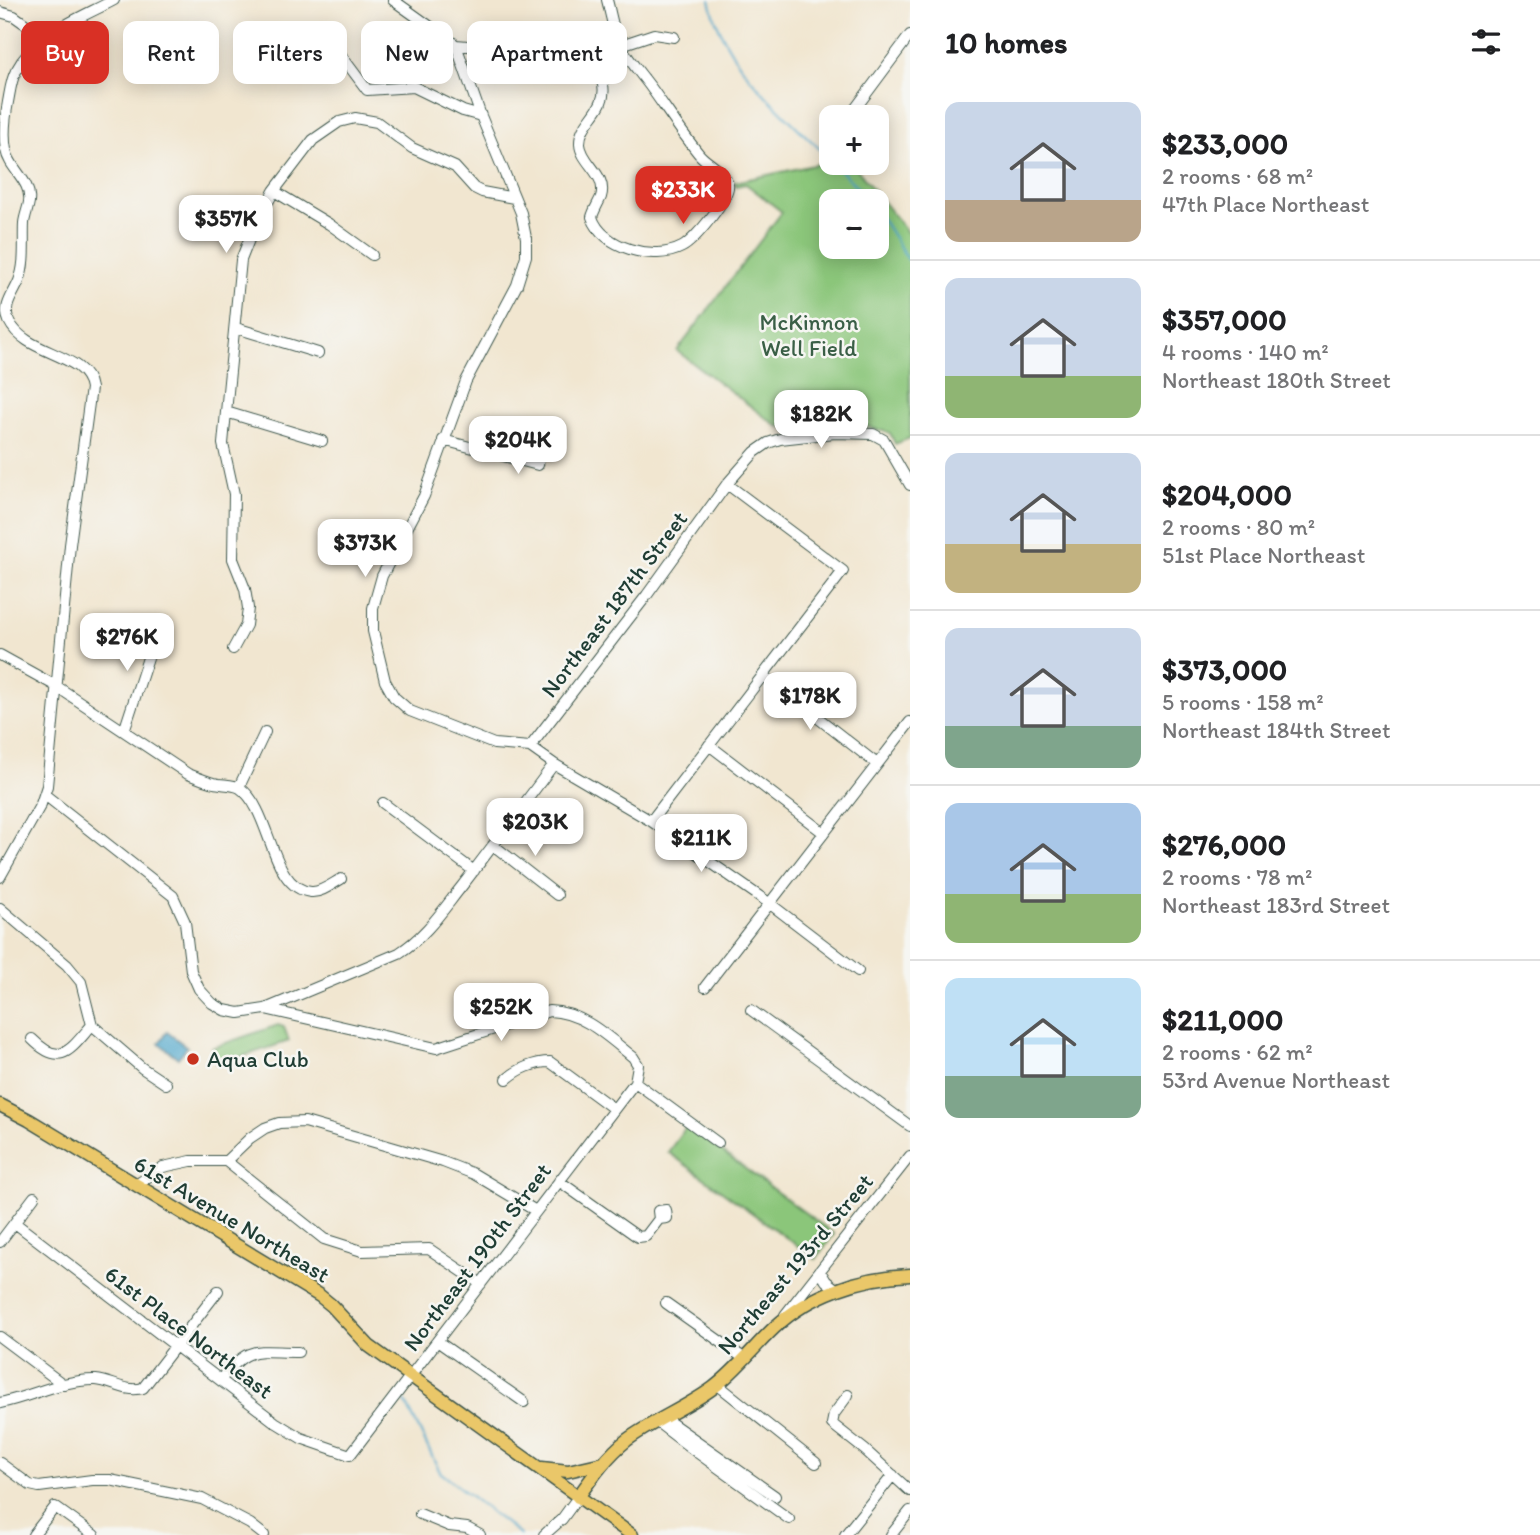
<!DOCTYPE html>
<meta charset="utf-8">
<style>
:root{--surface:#fff;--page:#f6f6f6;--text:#202124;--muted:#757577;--line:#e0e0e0;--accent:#d93025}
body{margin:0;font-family:Itim,sans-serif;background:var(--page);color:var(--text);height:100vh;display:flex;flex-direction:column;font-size:26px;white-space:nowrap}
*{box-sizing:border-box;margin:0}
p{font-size:23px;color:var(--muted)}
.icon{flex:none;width:38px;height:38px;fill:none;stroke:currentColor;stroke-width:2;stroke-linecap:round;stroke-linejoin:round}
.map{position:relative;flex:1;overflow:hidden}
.side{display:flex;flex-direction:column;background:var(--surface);width:630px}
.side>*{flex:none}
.hud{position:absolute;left:21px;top:21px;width:665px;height:63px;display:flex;gap:14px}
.buttons{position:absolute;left:819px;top:105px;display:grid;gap:14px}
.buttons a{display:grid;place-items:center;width:70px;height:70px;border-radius:14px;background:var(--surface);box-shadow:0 4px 18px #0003;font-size:35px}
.price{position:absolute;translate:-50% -60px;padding:0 16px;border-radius:14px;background:#fff;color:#222;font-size:23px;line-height:46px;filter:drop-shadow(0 2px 4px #0008)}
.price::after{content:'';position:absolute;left:50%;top:42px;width:21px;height:16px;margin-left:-10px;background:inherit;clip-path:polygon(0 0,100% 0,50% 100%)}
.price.active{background:var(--accent);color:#fff}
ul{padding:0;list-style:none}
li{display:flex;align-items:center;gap:21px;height:175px;padding:0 35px}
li+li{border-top:2px solid var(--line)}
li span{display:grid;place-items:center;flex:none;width:196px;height:140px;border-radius:14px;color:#555}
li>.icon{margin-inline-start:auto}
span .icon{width:84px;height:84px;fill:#fffc;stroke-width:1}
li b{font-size:30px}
h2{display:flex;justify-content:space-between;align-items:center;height:84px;padding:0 35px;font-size:30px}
.tag{padding:0 24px;border-radius:14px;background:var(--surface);box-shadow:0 4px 18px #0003;font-size:24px;line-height:63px}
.tag.active{background:var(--accent);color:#fff}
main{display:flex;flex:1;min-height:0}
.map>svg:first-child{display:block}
</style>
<main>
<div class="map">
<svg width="910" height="1535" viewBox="0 0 910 1535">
<rect width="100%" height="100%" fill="#f6f6f2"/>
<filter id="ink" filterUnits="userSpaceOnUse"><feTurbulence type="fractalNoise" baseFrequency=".0143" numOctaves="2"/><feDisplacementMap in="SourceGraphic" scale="14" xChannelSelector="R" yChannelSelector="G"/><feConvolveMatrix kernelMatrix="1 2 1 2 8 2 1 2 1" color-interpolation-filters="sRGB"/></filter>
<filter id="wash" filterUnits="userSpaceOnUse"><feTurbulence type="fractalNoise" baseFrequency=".00686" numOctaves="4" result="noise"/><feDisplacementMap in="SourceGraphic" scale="28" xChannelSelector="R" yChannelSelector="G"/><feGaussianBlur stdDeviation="1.57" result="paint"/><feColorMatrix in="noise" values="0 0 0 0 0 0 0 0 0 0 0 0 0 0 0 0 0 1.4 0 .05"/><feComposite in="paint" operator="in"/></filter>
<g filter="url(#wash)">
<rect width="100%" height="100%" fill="#f1e6d0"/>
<path fill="#8bc67a" stroke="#558257" stroke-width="2" fill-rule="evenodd" d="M831 149V163H852L910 236V438L895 444 890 433 861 425 799 429 777 426 677 351 782 212 746 184 736 186 735 182 818 164ZM877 201V247H831V201Z
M278 1025 284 1027 289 1041 217 1065 211 1048Z
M687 1126 834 1234 816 1259 668 1152Z"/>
<path fill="#4da6cb" stroke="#367280" stroke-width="2" d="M167 1032 187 1047 178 1058 159 1043Z"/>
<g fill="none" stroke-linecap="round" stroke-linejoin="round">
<path stroke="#4da6cb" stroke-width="2" d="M710 0C724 67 785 114 831 160
M834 163 870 201
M877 211 910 263
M405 1401 440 1472 520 1535"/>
</g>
</g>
<g filter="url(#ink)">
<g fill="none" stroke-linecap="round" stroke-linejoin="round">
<g stroke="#3e564b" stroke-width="12">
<path id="minor" d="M393 0 456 45 588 56 654 34 674 37
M0 12 14 16 45 38
M320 27 367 90 414 87 463 111 481 116
M456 45 481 116 521 213 526 238V256L517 285 466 381 424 496 382 576 373 608V631L385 681 394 697 410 711 494 744 530 747 554 764 651 821 769 903 858 971
M588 56C592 65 601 76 603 85 608 110 579 121 580 144 581 163 608 175 601 197 598 204 594 210 592 217 602 248 654 262 682 247 694 241 731 197 728 184 725 171 706 163 699 154 682 133 667 110 652 89 642 75 629 61 621 46 613 33 611 14 607 0
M849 117 910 35
M274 191 329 224 372 255
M236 328 318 353
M226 412 322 441
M443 440 538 465 546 425
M233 649 246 625 248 608 245 589 233 559 234 494 223 444 226 412 241 260 252 232 274 191 313 140 339 122 355 118 377 122 412 148 455 167 474 188 482 192 514 198
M0 655 56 686 188 774C197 777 205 781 214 783 222 785 234 784 240 788 272 810 270 889 311 892 321 893 332 884 341 879
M763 675 877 764
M124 731 159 624
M709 745 824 833
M530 747 647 595 727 484 755 452 768 443 780 439 835 433 873 434 884 440 910 485
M239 787 265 732
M45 795 173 896 185 922 191 971 199 989 212 1003 224 1010 239 1013 265 1009 399 953C426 936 442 911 462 886 493 846 523 805 554 764
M383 803 474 871
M651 821 843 571 727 484
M493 845 557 895
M0 877 41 804 47 786 70 545 91 388C86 352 26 356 9 321 2 306 14 294 19 281 26 263 23 242 24 223 25 215 28 209 29 202 32 181 9 169 6 150 3 134 5 118 8 102 10 92 11 80 16 71 35 34 79 19 114 0
M0 908 67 965 81 982 92 1025 142 1068 166 1084
M705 987 910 722
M751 1010 910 1126
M32 1039C61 1068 70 1050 92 1025
M507 1079C518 1069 535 1062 550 1062L614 1109
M635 1082 718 1143
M226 1161 250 1138 265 1128 279 1123 305 1122 443 1162 474 1174 536 1211
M559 1181 638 1237 646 1236 659 1219 658 1211 666 1210 667 1218 659 1219
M136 1185 163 1167 191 1161H226L324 1239 362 1251 429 1249 481 1284
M15 1223 275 1422 301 1438 350 1455 635 1082 638 1065 633 1057C608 1037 583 1012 549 1011L436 1048 265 1009
M0 1242 34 1197
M820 1271 826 1281 837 1290
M666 1303 745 1359
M785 1315 910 1156
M0 1337 64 1385
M437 1341 524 1402
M221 1379C249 1344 256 1352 298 1352
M718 1385 816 1463
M848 1395 834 1414 832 1424 865 1450 910 1491
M0 1403C31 1397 63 1379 96 1380 112 1381 126 1393 143 1388L218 1291
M664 1418 775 1496
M657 1422 695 1451 789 1519
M0 1463 30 1485 39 1487 92 1480H110L202 1499 250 1524 264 1535
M420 1514 449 1526 467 1528 480 1535
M33 1535 55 1507 94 1535
M544 1535 562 1519 578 1497
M845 1535 893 1475
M891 1535 910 1511"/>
</g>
<g stroke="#3e564b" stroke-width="15">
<path id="major" d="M0 1105 29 1120 320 1296 331 1305 369 1346 632 1535
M542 1468 568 1471 603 1463
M578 1497C593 1476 607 1456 627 1440 654 1420 686 1408 713 1388 736 1371 753 1348 774 1328 810 1294 861 1277 910 1275"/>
</g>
<use href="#minor" stroke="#fff" stroke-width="10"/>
<use href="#major" stroke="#eac769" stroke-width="12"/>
</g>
</g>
<circle fill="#c8321e" stroke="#f6f6f2" stroke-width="2.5" cx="193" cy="1059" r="7"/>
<g text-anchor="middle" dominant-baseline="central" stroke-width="5" stroke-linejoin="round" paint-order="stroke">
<g font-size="23" fill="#3a5f46" stroke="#f6f6f2">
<text x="809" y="322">McKinnon<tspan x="809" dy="26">Well Field</tspan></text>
</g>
<g font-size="23" fill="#1f3d34" stroke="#f6f6f2">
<text transform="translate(614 604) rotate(-53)">Northeast 187th Street</text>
<text transform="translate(232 1219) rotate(31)">61st Avenue Northeast</text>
<text transform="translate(477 1257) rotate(-53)">Northeast 190th Street</text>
<text transform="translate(795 1264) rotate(-50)">Northeast 193rd Street</text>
<text transform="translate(189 1332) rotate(37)">61st Place Northeast</text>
</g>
<g font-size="23" fill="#1f3d34" stroke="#f6f6f2" text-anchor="start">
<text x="207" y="1059">Aqua Club</text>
</g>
</g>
</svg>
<div class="buttons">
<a>+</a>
<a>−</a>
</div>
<b class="price active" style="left:683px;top:226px">$233K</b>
<b class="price" style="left:226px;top:255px">$357K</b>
<b class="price" style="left:821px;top:450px">$182K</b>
<b class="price" style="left:518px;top:476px">$204K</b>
<b class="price" style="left:365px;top:579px">$373K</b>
<b class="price" style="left:127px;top:673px">$276K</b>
<b class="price" style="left:810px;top:732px">$178K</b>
<b class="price" style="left:535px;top:858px">$203K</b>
<b class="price" style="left:701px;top:874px">$211K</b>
<b class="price" style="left:501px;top:1043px">$252K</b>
<div class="hud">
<a class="tag active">Buy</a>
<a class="tag">Rent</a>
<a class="tag">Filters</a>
<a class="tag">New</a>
<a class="tag">Apartment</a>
</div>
</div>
<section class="side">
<h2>10 homes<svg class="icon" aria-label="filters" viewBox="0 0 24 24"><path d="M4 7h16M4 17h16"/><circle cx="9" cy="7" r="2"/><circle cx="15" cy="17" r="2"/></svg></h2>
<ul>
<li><span style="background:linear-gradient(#c9d6e8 70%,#b9a48a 0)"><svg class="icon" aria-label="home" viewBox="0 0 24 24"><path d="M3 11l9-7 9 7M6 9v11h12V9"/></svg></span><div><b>$233,000</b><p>2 rooms · 68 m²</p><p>47th Place Northeast</p></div></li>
<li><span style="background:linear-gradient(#c9d6e8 70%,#8fb573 0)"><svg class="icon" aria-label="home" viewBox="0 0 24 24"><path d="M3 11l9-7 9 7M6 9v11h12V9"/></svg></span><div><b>$357,000</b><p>4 rooms · 140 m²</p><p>Northeast 180th Street</p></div></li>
<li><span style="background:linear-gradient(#c9d6e8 65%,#c2b280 0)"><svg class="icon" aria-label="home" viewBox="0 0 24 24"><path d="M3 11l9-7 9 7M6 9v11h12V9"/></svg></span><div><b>$204,000</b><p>2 rooms · 80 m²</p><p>51st Place Northeast</p></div></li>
<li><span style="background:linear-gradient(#c9d6e8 70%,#7fa58c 0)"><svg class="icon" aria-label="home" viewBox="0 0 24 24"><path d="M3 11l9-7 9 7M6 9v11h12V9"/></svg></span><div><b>$373,000</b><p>5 rooms · 158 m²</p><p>Northeast 184th Street</p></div></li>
<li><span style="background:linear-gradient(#a9c7e8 65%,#8fb573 0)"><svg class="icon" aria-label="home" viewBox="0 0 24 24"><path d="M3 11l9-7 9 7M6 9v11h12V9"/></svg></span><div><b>$276,000</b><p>2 rooms · 78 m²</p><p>Northeast 183rd Street</p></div></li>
<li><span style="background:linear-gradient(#bfe0f5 70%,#7fa58c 0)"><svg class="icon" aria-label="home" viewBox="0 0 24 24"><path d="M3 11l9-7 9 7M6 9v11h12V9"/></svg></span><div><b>$211,000</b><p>2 rooms · 62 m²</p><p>53rd Avenue Northeast</p></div></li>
</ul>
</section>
</main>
